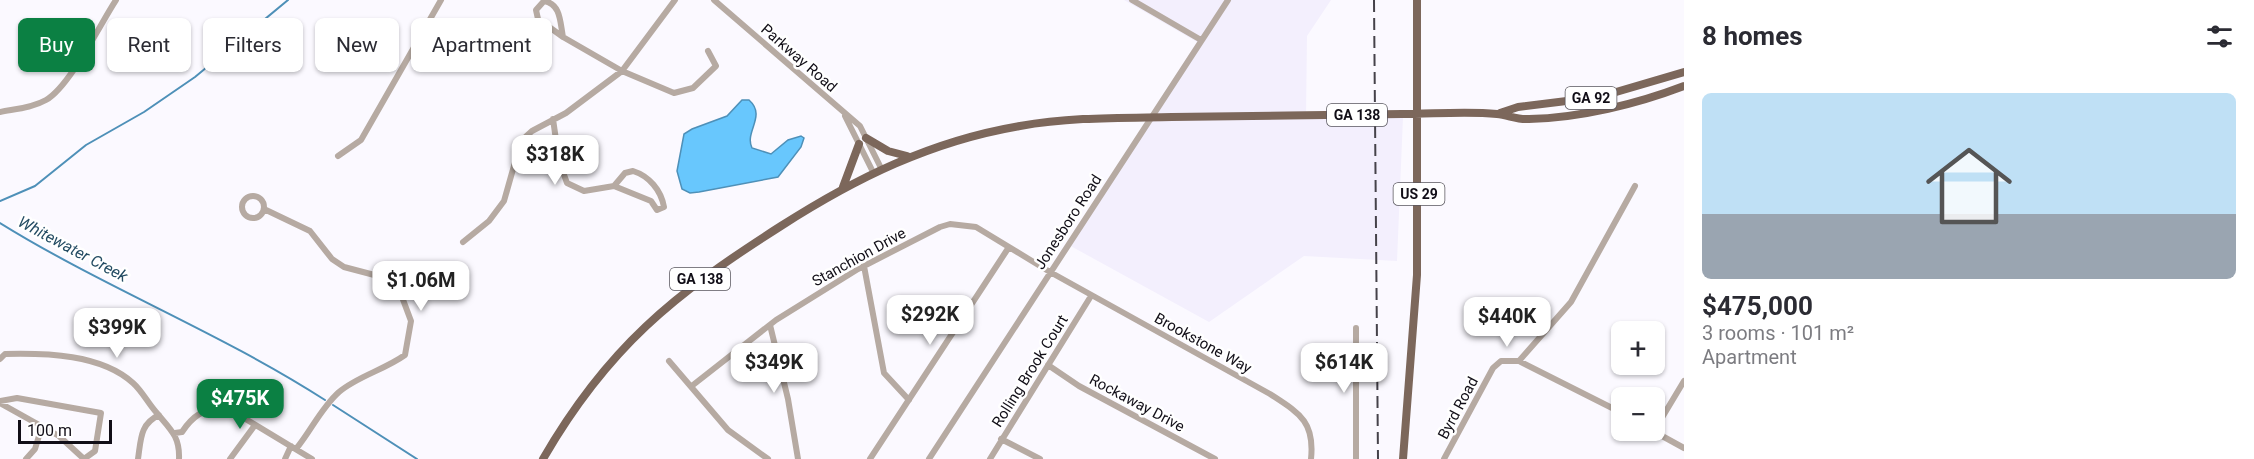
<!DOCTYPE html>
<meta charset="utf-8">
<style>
:root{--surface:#fff;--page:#f2f2f3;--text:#2b2b33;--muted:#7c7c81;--line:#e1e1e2;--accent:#0b8043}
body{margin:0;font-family:Roboto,sans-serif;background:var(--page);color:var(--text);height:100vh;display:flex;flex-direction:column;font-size:22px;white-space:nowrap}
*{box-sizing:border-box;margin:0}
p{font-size:20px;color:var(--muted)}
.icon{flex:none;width:33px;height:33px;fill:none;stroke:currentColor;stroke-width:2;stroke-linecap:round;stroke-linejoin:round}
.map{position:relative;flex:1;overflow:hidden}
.details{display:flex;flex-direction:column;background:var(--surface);width:570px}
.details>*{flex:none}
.guide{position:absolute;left:18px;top:18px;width:570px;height:54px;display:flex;gap:12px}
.fabs{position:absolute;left:1611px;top:321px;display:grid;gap:12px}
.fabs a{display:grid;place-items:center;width:54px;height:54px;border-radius:9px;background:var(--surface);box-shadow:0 2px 4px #0004;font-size:30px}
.scale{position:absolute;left:18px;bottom:15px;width:94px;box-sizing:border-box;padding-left:6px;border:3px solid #110e17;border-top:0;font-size:16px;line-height:21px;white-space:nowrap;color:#110e17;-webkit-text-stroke:4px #fff;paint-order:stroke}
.price{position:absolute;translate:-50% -51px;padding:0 14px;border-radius:12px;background:#fff;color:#222;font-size:20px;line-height:39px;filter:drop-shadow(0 2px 3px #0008)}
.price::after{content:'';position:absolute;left:50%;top:36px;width:18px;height:14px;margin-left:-9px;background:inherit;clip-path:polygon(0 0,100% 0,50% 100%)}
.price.selected{background:var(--accent);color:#fff}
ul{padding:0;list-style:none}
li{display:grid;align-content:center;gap:12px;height:318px;padding:0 18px}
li+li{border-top:2px solid var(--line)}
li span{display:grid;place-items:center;height:186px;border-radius:9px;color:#555}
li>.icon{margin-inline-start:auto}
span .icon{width:108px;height:108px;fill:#fffc;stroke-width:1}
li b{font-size:26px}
h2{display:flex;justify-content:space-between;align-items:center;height:72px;padding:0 18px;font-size:26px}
.tag{padding:0 21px;border-radius:9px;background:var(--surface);box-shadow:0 2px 4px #0004;font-size:21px;line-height:54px}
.tag.selected{background:var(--accent);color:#fff}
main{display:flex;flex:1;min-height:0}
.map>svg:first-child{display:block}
</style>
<main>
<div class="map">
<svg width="1684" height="459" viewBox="0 0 1684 459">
<rect width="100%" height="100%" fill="#fbf9ff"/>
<path fill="#f3effd" d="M1124 0H1331L1307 36 1306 116 1403 117 1397 261 1304 256 1209 322 1067 244 1197 42Z"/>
<path fill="#68c7fd" stroke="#4e90b8" stroke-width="1.5" d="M742 100H749C767 116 744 132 752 148L771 154 788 140 801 136 804 138 801 147 778 177 699 192 690 193 682 189 677 171 684 134 692 129 727 116Z"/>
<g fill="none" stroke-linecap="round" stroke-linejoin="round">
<path stroke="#4e90b8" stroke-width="2" d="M0 201 35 186 86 145 144 112 195 77 288 0
M0 223C105 288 221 333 325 400
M333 405 417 459"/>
<path stroke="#b6aaa2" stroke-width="6" d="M714 0 860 126 881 168
M1132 0 1201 40
M544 1C561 4 560 22 563 37L538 19 536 10Z
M563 37 622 71 674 93 693 88 716 66 708 51
M0 112C15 109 32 108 46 100 70 86 99 26 116 0
M845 116 873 172
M553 119 559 161 567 183 584 191 614 186
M338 156 361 140 441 0
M633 171C649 176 661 190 664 207L657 210 651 201 614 186 625 173Z
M242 207a11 11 0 1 1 22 0a11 11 0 1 1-22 0Z
M264 209 310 231 332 259 344 267 382 277 399 289 411 321 405 355C384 370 358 376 339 392 321 408 311 431 296 449
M463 242 489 221 504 201 521 141 532 131 566 113 622 71 675 0
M864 266 884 373 909 400
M770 325 788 399 798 459
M1356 328V459
M0 359 5 354C46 353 101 354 133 383 142 391 148 403 156 412 170 429 180 436 179 459
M669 361 728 430 768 459
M1519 361 1571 302 1635 186
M1048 365 1079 386 1215 459
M693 385 776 320 858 269 940 227 950 224 976 227 1050 272 1270 394C1299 413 1315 421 1311 459
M0 401 17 398 101 413 95 451 84 459
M0 403 59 436 84 459
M1653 431 1684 448
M1654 431 1684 381
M175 433 182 432C193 415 208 405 229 409L312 459
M1001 439 1040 459
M26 459 35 449 42 426
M138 459C141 439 140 424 159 415
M230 459 255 425
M285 459 291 446
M870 459 1009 247
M929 459 1228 0
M990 459 1091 296
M1444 459 1493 368 1501 361H1519L1622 413"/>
<path stroke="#7c675b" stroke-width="8" d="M1500 113 1518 107 1599 97 1684 72
M866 138 888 151 907 156
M843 187 859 144
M543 459C607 348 674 294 781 226 856 178 931 141 1020 126 1070 117 1121 118 1172 117 1249 116 1325 115 1402 114 1433 114 1466 111 1497 114 1508 115 1518 120 1529 119 1580 118 1637 104 1684 86
M1403 459 1417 275V0"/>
<path stroke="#45424a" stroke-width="2" stroke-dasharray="12 6" stroke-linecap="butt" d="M1374 0 1378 459"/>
</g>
<g text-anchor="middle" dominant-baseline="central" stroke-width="5" stroke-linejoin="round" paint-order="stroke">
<g fill="#fff" stroke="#58565d" stroke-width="1.5">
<rect x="1565.5" y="87" width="51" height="22" rx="4.5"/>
<rect x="1327" y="104" width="60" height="22" rx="4.5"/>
<rect x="1393.5" y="183" width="51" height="22" rx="4.5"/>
<rect x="670" y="268" width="60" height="22" rx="4.5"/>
</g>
<g font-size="14" font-weight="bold" fill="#110e17">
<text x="1591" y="98">GA 92</text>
<text x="1357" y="115">GA 138</text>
<text x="1419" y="194">US 29</text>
<text x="700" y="279">GA 138</text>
</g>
<g font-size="15" fill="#110e17" stroke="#fff">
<text transform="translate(799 58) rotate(41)">Parkway Road</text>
<text transform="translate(1068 222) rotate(-57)">Jonesboro Road</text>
<text transform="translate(859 257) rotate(-29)">Stanchion Drive</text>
<text transform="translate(1203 343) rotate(29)">Brookstone Way</text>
<text transform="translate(1030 371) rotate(-58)">Rolling Brook Court</text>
<text transform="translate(1137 403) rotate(28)">Rockaway Drive</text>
<text transform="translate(1458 408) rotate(-62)">Byrd Road</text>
</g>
<g font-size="16" font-style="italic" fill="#244c63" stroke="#fff">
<text transform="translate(73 249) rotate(28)">Whitewater Creek</text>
</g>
</g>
</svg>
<div class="fabs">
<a>+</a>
<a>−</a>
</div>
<div class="scale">100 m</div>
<b class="price" style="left:555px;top:186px">$318K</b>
<b class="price" style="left:421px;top:312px">$1.06M</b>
<b class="price" style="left:930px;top:346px">$292K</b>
<b class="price" style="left:1507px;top:348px">$440K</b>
<b class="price" style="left:117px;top:359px">$399K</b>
<b class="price" style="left:774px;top:394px">$349K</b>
<b class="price" style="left:1344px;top:394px">$614K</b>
<b class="price selected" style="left:240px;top:430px">$475K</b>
<div class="guide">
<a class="tag selected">Buy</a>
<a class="tag">Rent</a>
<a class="tag">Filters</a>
<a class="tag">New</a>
<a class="tag">Apartment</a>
</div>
</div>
<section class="details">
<h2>8 homes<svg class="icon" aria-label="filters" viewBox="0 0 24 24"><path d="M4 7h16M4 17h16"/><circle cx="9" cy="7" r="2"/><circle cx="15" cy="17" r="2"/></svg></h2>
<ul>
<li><span style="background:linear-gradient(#bfe0f5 65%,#9aa5b1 0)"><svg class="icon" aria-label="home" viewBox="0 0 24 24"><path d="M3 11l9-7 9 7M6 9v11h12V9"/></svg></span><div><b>$475,000</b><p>3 rooms · 101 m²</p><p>Apartment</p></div></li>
</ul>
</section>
</main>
